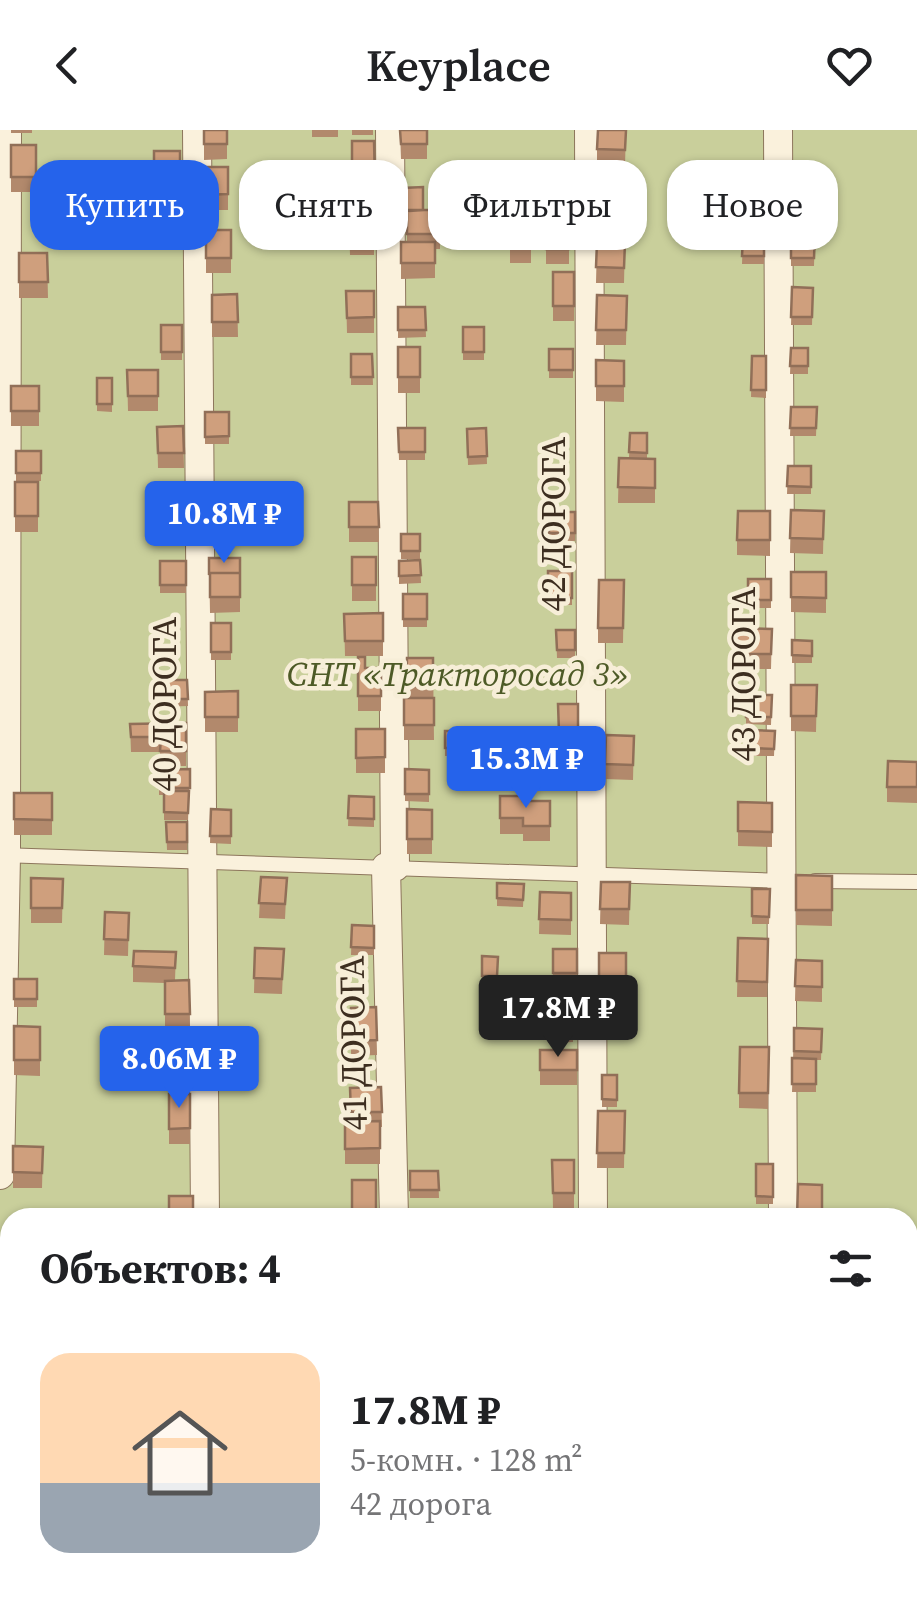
<!DOCTYPE html>
<html lang="ru">
<meta charset="utf-8">
<style>
:root{--surface:#fff;--page:#f2f2f2;--text:#202124;--muted:#757577;--line:#e0e0e0;--accent:#2563eb}
body{margin:0;font-family:"Source Serif 4",serif;background:var(--page);color:var(--text);height:100vh;display:flex;flex-direction:column;font-size:38px;white-space:nowrap}
*{box-sizing:border-box;margin:0}
p{font-size:32px;color:var(--muted)}
.icon{flex:none;width:55px;height:55px;fill:none;stroke:currentColor;stroke-width:2;stroke-linecap:round;stroke-linejoin:round}
.map{position:relative;flex:1;overflow:hidden}
.details{position:absolute;left:0px;top:1078px;width:918px;height:392px;display:flex;flex-direction:column;background:var(--surface);border-radius:30px 30px 0 0;box-shadow:0 2px 8px #0004}
.details>*{flex:none}
.hud{position:absolute;left:30px;top:30px;width:858px;height:90px;display:flex;gap:20px}
.price{position:absolute;translate:-50% -85px;padding:0 22px;border-radius:10px;background:var(--accent);color:#fff;font-size:32px;line-height:65px;filter:drop-shadow(0 2px 5px #0008)}
.price::after{content:'';position:absolute;left:50%;top:60px;width:30px;height:22px;margin-left:-15px;background:inherit;clip-path:polygon(0 0,100% 0,50% 100%)}
.price.selected{background:#222;color:#fff}
ul{padding:0;list-style:none}
li{display:flex;align-items:center;gap:30px;height:250px;padding:0 40px}
li+li{border-top:2px solid var(--line)}
li span{display:grid;place-items:center;flex:none;width:280px;height:200px;border-radius:30px;color:#555}
li>.icon{margin-inline-start:auto}
span .icon{width:120px;height:120px;fill:#fffc;stroke-width:1}
li b{font-size:42px}
h2{display:flex;justify-content:space-between;align-items:center;height:120px;padding:0 40px;font-size:42px}
.pill{padding:0 35px;border-radius:30px;background:var(--surface);box-shadow:0 2px 8px #0004;font-size:35px;line-height:90px}
.pill.selected{background:var(--accent);color:#fff}
header{display:flex;justify-content:space-between;align-items:center;height:130px;padding:0 40px;background:var(--surface);font-size:45px;font-weight:600}
.map>svg:first-child{display:block}
</style>
<header><svg class="icon" aria-label="back" viewBox="0 0 24 24"><path d="M15 5l-7 7 7 7"/></svg>Keyplace<svg class="icon" aria-label="heart" viewBox="0 0 24 24"><path d="M12 20l-8-8c-3-5 5-10 8-4 3-6 11-1 8 4z"/></svg></header>
<div class="map">
<svg width="917" height="1468" viewBox="0 0 917 1468">
<rect width="100%" height="100%" fill="#f0e4c8"/>
<path fill="#c9cf9b" fill-rule="evenodd" d="M0 0H917V1468H0ZM10 1088H908V1460H10Z"/>
<g fill="none" stroke-linecap="round" stroke-linejoin="round">
<g stroke="#8d765c" stroke-width="16">
<path id="service" d="M1 725 784 751
M815 751 917 752"/>
</g>
<g stroke="#8d765c" stroke-width="30">
<path id="minor" d="M197 0 205 1088
M390 0 395 737
M589 0 593 1088
M778 0 783 1088
M386 737 394 1088
M0 1045 6 725 7 0
M208 1460V1468
M402 1460V1468
M594 1460V1468
M786 1460V1468"/>
</g>
<use href="#service" stroke="#faf1dc" stroke-width="14"/>
<use href="#minor" stroke="#faf1dc" stroke-width="28"/>
</g>
<path fill="#b2896c" d="M11 0H32V3H11Z
M204 0H227V29L204 30Z
M312 0H338V7H312Z
M352 0H373V5H352Z
M400 0H427V29H401Z
M626 0 625 35H597V19Z
M352 11H374L375 67H352Z
M11 15H36V62H11Z
M154 21H180V52H154Z
M202 37H228V80H202Z
M747 42H763V73L747 72Z
M545 54H571V85H545Z
M395 64 423 80H440V119H435V148L401 149V112H407V90H395Z
M595 64H609V100H594Z
M510 86H531V133H510Z
M546 91H569V134H546Z
M157 92H175L174 116H157Z
M349 95H374V125H350Z
M206 100H231V143H206Z
M791 102H815L814 136H791Z
M743 107H764V134H742Z
M597 112H625L624 153H596Z
M19 123H47L48 168H19Z
M553 142H574V191H553Z
M792 157 813 158 812 195H791Z
M346 161H374V203H347Z
M237 164 238 207H212V165Z
M597 165 627 166 626 215H596Z
M398 177H425L426 207 398 208Z
M161 195H182V230H161Z
M463 197H484V230H463Z
M398 217H420V263H398Z
M791 218H808V244H790Z
M549 219H573V248H549Z
M351 224H372L373 255H351Z
M752 226H766V268L751 267Z
M596 230 624 231V272L596 271Z
M127 240H158V281H128Z
M97 248H112V282L97 281Z
M11 256H39V296H11Z
M791 277H817L816 306H790Z
M205 282H229V314H205Z
M183 296 184 338H158L157 297Z
M398 298H425V330H399Z
M486 298 487 334 468 335 467 299Z
M630 303H647V329H655V373H618L619 328H629Z
M16 321H41V351H16Z
M788 336H811V364H787Z
M15 352H38V402H15Z
M161 357H188L187 402H160Z
M209 370H234V397H209Z
M349 372H378L379 412H349Z
M791 380 824 381 823 424 790 423Z
M770 381V426L737 425V410Z
M549 382H575V411H549Z
M401 404H420V429H401Z
M352 427H376V471H352Z
M209 428H240V482L210 483Z
M420 430 421 453 399 454V431Z
M160 431H186V463H160Z
M548 441H572V475H548Z
M791 442H826V483L791 482Z
M748 449H771V478H748Z
M624 450 623 513H598V498Z
M403 464H427V497H403Z
M383 483V526H345L344 484Z
M211 493H231V530H211Z
M737 498 772 499 771 539H736Z
M556 500H575V528H557Z
M792 510 812 511V533H792Z
M358 527 365 538H381V581H358Z
M407 528H433L434 610H404V568H406Z
M159 550H187L188 576 159 577Z
M817 555 816 602 791 601V586Z
M238 561V602H205V562Z
M746 565H772L771 595 746 594Z
M558 574H578V611H559Z
M186 593V636H160V622H131L130 594Z
M356 599H385V643H356Z
M751 600 775 601 774 626H751Z
M445 601H470V626H445Z
M606 605 634 606 633 650 605 649Z
M554 620H580V648H554Z
M917 632V673L887 672V657Z
M190 639 188 690H164V665H159V640Z
M405 639 429 640V672L405 671Z
M14 663H52V705H14Z
M349 666 374 667V697L348 696Z
M500 666 523 671H550V711H523V704H500Z
M738 672 772 673V717L738 716Z
M211 679 231 680V714L210 713Z
M407 679 432 680V724H407Z
M166 692H187V720H167Z
M796 745 832 746V796L796 795Z
M261 747 287 748 285 789 259 788Z
M63 749 62 793H31V778Z
M601 752H630L629 795 600 794Z
M524 754 523 777 497 776V768Z
M752 759H770L769 794H752Z
M540 762 571 763V805L539 804Z
M105 782 129 783 128 826 104 825Z
M352 795 374 796V825H351Z
M738 808 768 809 767 867H737Z
M255 818 284 819 282 864 254 863Z
M553 819H577V851H553Z
M176 822 175 850H189L190 899H165V853L133 852V836Z
M599 823H626L627 905H600Z
M482 826 498 827 497 854 482 853Z
M796 830 822 831V872L795 871Z
M14 849H37V877H14Z
M573 863V912L548 913V864Z
M376 877 377 925 351 926V878Z
M40 897V946L14 945V930Z
M794 898 822 899 821 930H816V962H792Z
M769 917 768 979 739 978V963Z
M540 920H577V955H540Z
M602 945H617V977H602Z
M381 957 382 997H380V1034H345V992H351L350 958Z
M169 964H190V1014H169Z
M598 981H625L624 1038H597Z
M43 1017 42 1058H13V1042Z
M552 1030H574V1078L553 1079Z
M756 1034H773V1074H756Z
M410 1041H438L439 1068H410Z
M352 1050H376V1088H352Z
M10 1251V1293H8Z
M5 1378 10 1379V1411H4Z
M359 1460H389V1468H359Z"/>
<path fill="#cf9f7d" stroke="#916f58" stroke-width="2.5" d="M204 0H227V14H204Z
M400 0H427V14H401Z
M598 0H626L625 20 597 19Z
M352 11H374L375 51H352Z
M11 15H36V47H11Z
M154 21H180V44H154Z
M202 37H228V64L202 65Z
M747 42H763V65H747Z
M545 54H571V77H545Z
M423 57V80L395 82V64H402V58Z
M595 64H609V93L594 92Z
M407 80H440V104H407Z
M510 86H531V117L510 118Z
M546 91H569V119H546Z
M157 92H175L174 108H157Z
M349 95H374V117H350Z
M206 100H231V128H206Z
M791 102H815L814 128H791Z
M743 107H764V126H742Z
M401 112H435V133H401Z
M597 112H625L624 138 596 137Z
M19 123H47L48 152H19Z
M553 142H574V176H553Z
M792 157 813 158 812 187H791Z
M346 161H374V187L347 188Z
M237 164 238 192H212V165Z
M597 165 627 166 626 200H596Z
M398 177H425L426 200H398Z
M161 195H182V222H161Z
M463 197H484V222H463Z
M398 217H420V247H398Z
M791 218H808V236H790Z
M549 219H573V240H549Z
M351 224H372L373 247H351Z
M752 226H766V260H751Z
M596 230 624 231V256H596Z
M127 240H158V266H128Z
M97 248H112V274H97Z
M11 256H39V281H11Z
M791 277H817L816 298H790Z
M205 282H229V306L205 307Z
M183 296 184 323H158L157 297Z
M398 298H425V322H399Z
M486 298 487 326 468 327 467 299Z
M630 303H647V323L629 322Z
M16 321H41V343H16Z
M619 328 655 329V358L618 357Z
M788 336H811V357L787 356Z
M15 352H38V386H15Z
M161 357H188L187 386 160 387Z
M209 370H234V389H209Z
M349 372H378L379 397H349Z
M791 380 824 381 823 409 790 408Z
M738 381H770V410H737Z
M549 382H575V403H549Z
M401 404H420V421H401Z
M352 427H376V455H352Z
M209 428H240V445V443H210L209 445Z
M420 430 421 445 399 446V431Z
M160 431H186V455H160Z
M548 441H572V468H548Z
M791 442H826V468L791 467Z
M210 443H240V467H210Z
M748 449H771V470H748Z
M599 450H624L623 498H598Z
M403 464H427V489H403Z
M383 483V511H345L344 484Z
M211 493H231V522H211Z
M737 498 772 499 771 524H736Z
M556 500H575V520H557Z
M792 510 812 511V526L792 525Z
M358 527H365V538H381V566H358Z
M407 528H433V556H406Z
M159 550H187L188 569H159Z
M791 555H817L816 586H791Z
M238 561V587H205V562Z
M746 565H772L771 587H746Z
M404 568H434V595H404Z
M558 574H578V603H559Z
M186 593V621H160L161 607H131L130 594Z
M356 599H385V627L356 628Z
M751 600 775 601 774 619 751 618Z
M445 601H470V618H445Z
M606 605 634 606 633 635 605 634Z
M554 620H580V640H554Z
M888 631 917 632V657H887Z
M190 639V658H159V640Z
M405 639 429 640V664H405Z
M164 661H189L188 683 164 682Z
M14 663H52V690L14 689Z
M349 666 374 667V689L348 688Z
M500 666H523V671H550V696H523V688H500Z
M738 672 772 673V702L738 701Z
M211 679 231 680V706H210Z
M407 679 432 680V709H407Z
M166 692H187V712H167Z
M796 745 832 746V780H796Z
M261 747 287 748 285 774 259 773Z
M31 748 63 749 62 778H31Z
M601 752H630L629 779H600Z
M497 753 524 754 523 770 497 768Z
M752 759H770L769 787 752 786Z
M540 762 571 763V790L539 789Z
M105 782 129 783 128 810 104 809Z
M352 795 374 796V818L351 817Z
M738 808 768 809 767 852 737 851Z
M255 818 284 819 282 849 254 848Z
M553 819H577V843H553Z
M134 821 176 822 175 838 133 836Z
M599 823H626V857L599 856Z
M482 826 498 827 497 846H482Z
M796 830 822 831V857L795 856Z
M14 849H37V869H14Z
M189 850 190 884H165V851Z
M573 863V897H548V864Z
M600 865H627V890H600Z
M376 877 377 910 351 911V878Z
M14 896 40 897V930H14Z
M794 898 822 899 821 922 794 921Z
M740 917H769L768 963H739Z
M540 920H577V940H540Z
M792 928 816 929V954H792Z
M602 945H617V970L602 969Z
M381 957 382 982H351L350 958Z
M169 964H190V998L169 999Z
M598 981H625L624 1023H597Z
M380 991V1018L345 1019V992Z
M13 1016 43 1017 42 1043 13 1042Z
M552 1030H574V1063H553Z
M756 1034H773V1067L756 1066Z
M410 1041H438L439 1060H410Z
M352 1050H376V1083L352 1084Z
M798 1054 822 1055V1088H797Z
M169 1066H193V1086H169Z
M8 1251H10V1277H8Z
M7 1316H10V1338H7Z
M5 1378 10 1379V1403H4Z
M213 1460H246V1468H213Z
M439 1460V1468H411V1461Z
M452 1460H485V1468H453Z
M553 1460H580V1468H553Z
M750 1460H771V1468H750Z
M797 1465 838 1466V1468H797Z"/>
<g text-anchor="middle" dominant-baseline="central" stroke-width="9" stroke-linejoin="round" paint-order="stroke">
<g font-size="35" fill="#3d2e20" stroke="#f7eed8">
<text transform="translate(553 394) rotate(-90)">42 ДОРОГА</text>
<text transform="translate(743 544) rotate(-90)">43 ДОРОГА</text>
<text transform="translate(164 574) rotate(-90)">40 ДОРОГА</text>
<text transform="translate(353 913) rotate(-91)">41 ДОРОГА</text>
</g>
<g font-size="35" font-style="italic" fill="#4d5a26" stroke="#f7eed8">
<text x="458" y="544">СНТ «Тракторосад 3»</text>
</g>
</g>
</svg>
<b class="price" style="left:224px;top:436px">10.8M ₽</b>
<b class="price" style="left:526px;top:681px">15.3M ₽</b>
<b class="price selected" style="left:558px;top:930px">17.8M ₽</b>
<b class="price" style="left:179px;top:981px">8.06M ₽</b>
<div class="hud">
<a class="pill selected">Купить</a>
<a class="pill">Снять</a>
<a class="pill">Фильтры</a>
<a class="pill">Новое</a>
</div>
<section class="details">
<h2>Объектов: 4<svg class="icon" aria-label="filters" viewBox="0 0 24 24"><path d="M4 7h16M4 17h16"/><circle cx="9" cy="7" r="2"/><circle cx="15" cy="17" r="2"/></svg></h2>
<ul>
<li><span style="background:linear-gradient(#ffd9b3 65%,#9aa5b1 0)"><svg class="icon" aria-label="home" viewBox="0 0 24 24"><path d="M3 11l9-7 9 7M6 9v11h12V9"/></svg></span><div><b>17.8M ₽</b><p>5-комн. · 128 m²</p><p>42 дорога</p></div></li>
</ul>
</section>
</div>
